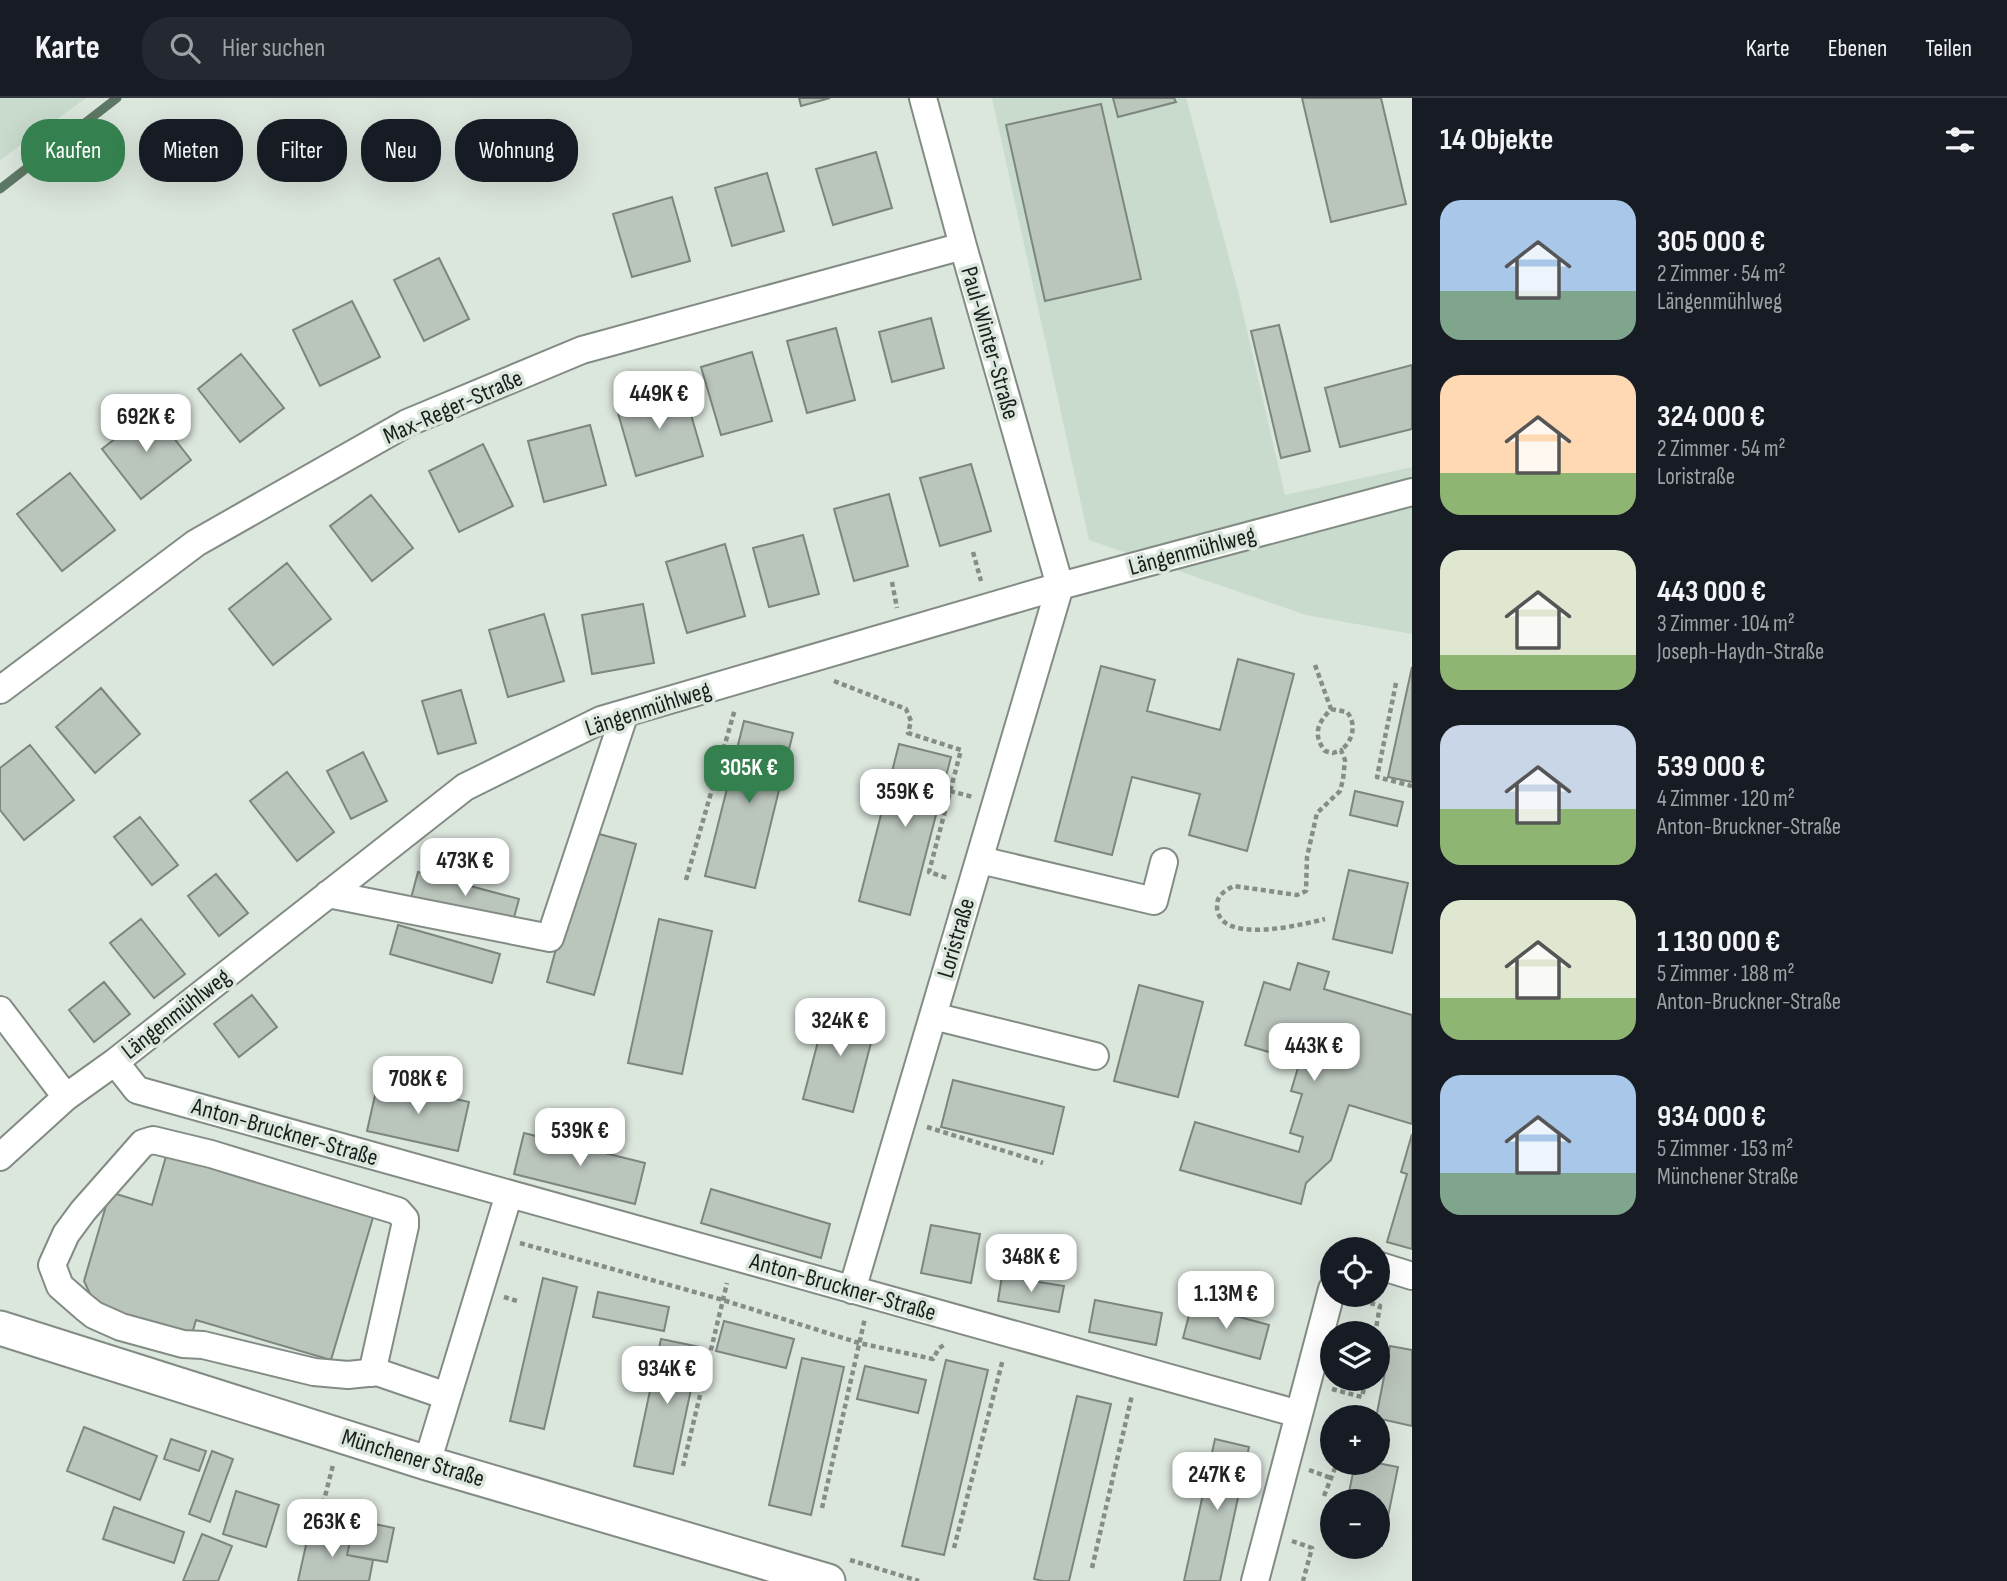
<!DOCTYPE html>
<html lang="de">
<meta charset="utf-8">
<style>
:root{--surface:#171b24;--page:#242831;--text:#f1f3f6;--muted:#9ea1a6;--line:#363941;--accent:#34804e}
body{margin:0;font-family:"Sofia Sans Condensed",sans-serif;background:var(--page);color:var(--text);height:100vh;display:flex;flex-direction:column;font-size:26px;white-space:nowrap}
*{box-sizing:border-box;margin:0}
p{font-size:23px;color:var(--muted)}
.icon{flex:none;width:38px;height:38px;fill:none;stroke:currentColor;stroke-width:2;stroke-linecap:round;stroke-linejoin:round}
.map{position:relative;flex:1;overflow:hidden}
.drawer{display:flex;flex-direction:column;background:var(--surface);width:595px}
.drawer>*{flex:none}
.top-card{position:absolute;left:21px;top:21px;width:665px;height:63px;display:flex;gap:14px}
.buttons{position:absolute;left:1320px;top:1139px;display:grid;gap:14px}
.buttons a{display:grid;place-items:center;width:70px;height:70px;border-radius:50%;background:var(--surface);box-shadow:0 7px 28px #0002;font-size:35px}
.price{position:absolute;translate:-50% -60px;padding:0 16px;border-radius:14px;background:#fff;color:#222;font-size:23px;line-height:46px;filter:drop-shadow(0 2px 4px #0008)}
.price::after{content:'';position:absolute;left:50%;top:42px;width:21px;height:16px;margin-left:-10px;background:inherit;clip-path:polygon(0 0,100% 0,50% 100%)}
.price.current{background:var(--accent);color:#fff}
ul{padding:0;list-style:none}
li{display:flex;align-items:center;gap:21px;height:175px;padding:0 28px}
li span{display:grid;place-items:center;flex:none;width:196px;height:140px;border-radius:21px;color:#555}
li>.icon{margin-inline-start:auto}
span .icon{width:84px;height:84px;fill:#fffc;stroke-width:1}
li b{font-size:30px}
h2{display:flex;justify-content:space-between;align-items:center;height:84px;padding:0 28px;font-size:30px}
.pill{padding:0 24px;border-radius:28px;background:var(--surface);box-shadow:0 7px 28px #0002;font-size:24px;line-height:63px}
.pill.current{background:var(--accent);color:#fff}
header{display:flex;align-items:center;gap:42px;box-sizing:border-box;height:98px;padding:0 35px;background:var(--surface);border-bottom:2px solid var(--line)}
header strong{font-size:33px}
nav{display:flex;gap:38px;margin-inline-start:auto;font-size:24px}
.search{width:490px;height:63px;background:var(--page);display:flex;align-items:center;gap:18px;box-sizing:border-box;padding:0 24px;border-radius:28px;color:var(--muted);font-size:26px}
main{display:flex;flex:1;min-height:0}
.map>svg:first-child{display:block}
</style>
<header>
<strong>Karte</strong>
<div class="search"><svg class="icon" aria-label="search" viewBox="0 0 24 24"><circle cx="10" cy="10" r="6"/><path d="M15 15l6 6"/></svg>Hier suchen</div>
<nav><a>Karte</a><a>Ebenen</a><a>Teilen</a></nav>
</header>
<main>
<div class="map">
<svg width="1412" height="1483" viewBox="0 0 1412 1483">
<rect width="100%" height="100%" fill="#dbe6dd"/>
<path fill="#c9dbcd" d="M0 0H86L0 62Z
M992 0H1186L1238 193 1285 397 1412 369V536L1306 517 1089 442Z"/>
<g fill="none" stroke-linecap="round" stroke-linejoin="round">
<path stroke="#5d7864" stroke-width="9" d="M0 91 117 0"/>
</g>
<path fill="#bac5bc" stroke="#7c867e" stroke-width="2" d="M799 0H830L801 8Z
M1113 0H1174L1176 4 1118 19Z
M1302 0H1381L1406 106 1331 124Z
M1101 6 1141 181 1045 203 1006 27Z
M876 54 892 110 833 127 816 71Z
M767 75 784 133 732 148 715 90Z
M672 99 690 163 632 179 613 116Z
M439 160 469 221 424 243 394 182Z
M352 203 380 259 320 288 293 232Z
M931 220 944 270 892 284 879 234Z
M1279 227 1310 353 1281 360 1251 233Z
M836 230 855 302 807 315 787 243Z
M752 254 772 323 721 337 701 269Z
M241 256 284 310 240 344 198 291Z
M1412 267V331L1340 349 1325 290Z
M683 289 703 358 636 378 616 308Z
M152 312 191 362 141 401 102 351Z
M590 327 606 387 544 404 528 343Z
M483 346 513 408 459 434 429 373Z
M971 366 991 433 940 448 920 380Z
M70 375 115 432 62 473 17 416Z
M889 396 908 468 854 483 834 411Z
M371 397 413 450 372 483 330 428Z
M803 437 819 496 769 509 753 450Z
M725 446 745 518 687 535 666 464Z
M287 465 331 521 273 567 229 511Z
M643 506 654 565 592 576 582 517Z
M544 516 564 583 508 599 489 532Z
M1238 561 1294 576 1247 753 1189 737 1200 696 1132 679 1112 757 1055 743 1101 568 1155 582 1147 613 1220 632Z
M1412 569V684L1388 679Z
M101 590 140 636 95 675 56 629Z
M461 592 476 645 438 656 422 603Z
M744 623 793 635 755 790 705 778Z
M899 646 951 659 910 817 859 803Z
M30 647 74 702 24 742 0 712V670Z
M363 654 387 703 351 721 327 673Z
M287 674 334 734 297 763 250 703Z
M1355 693 1403 704 1397 728 1350 717Z
M140 719 178 767 152 787 114 739Z
M588 733 636 746 594 897 547 884Z
M1349 772 1408 785 1392 855 1333 841Z
M418 774 519 801 512 827 411 800Z
M216 776 248 815 219 838 188 798Z
M141 821 185 876 154 900 110 845Z
M659 821 712 833 682 976 628 965Z
M398 827 500 856 492 885 390 856Z
M1298 865 1329 874 1324 891 1412 917V1026L1349 1007 1331 1062 1306 1085 1301 1106 1180 1072 1195 1024 1299 1054 1303 1039 1290 1035 1302 996 1291 993 1300 963 1245 947 1264 884 1290 892Z
M104 884 130 916 94 944 69 912Z
M1139 887 1203 904 1178 999 1114 983Z
M252 897 277 929 239 959 214 926Z
M828 905 878 918 853 1014 803 1001Z
M953 982 1064 1009 1053 1056 941 1029Z
M378 984 469 1004 458 1053 367 1033Z
M524 1035 645 1065 635 1106 514 1076Z
M1412 1036V1151L1387 1144 1407 1076 1401 1074Z
M167 1055 374 1116 331 1262 196 1222 192 1236 107 1211 91 1198 84 1183 110 1094 152 1107Z
M711 1091 830 1126 821 1160 701 1125Z
M931 1127 980 1136 971 1185 921 1175Z
M1002 1178 1064 1188 1059 1214 998 1203Z
M543 1180 577 1189 544 1331 510 1323Z
M598 1194 669 1209 664 1233 593 1219Z
M1095 1202 1162 1215 1156 1247 1089 1234Z
M1192 1206 1269 1227 1260 1261 1183 1240Z
M724 1223 794 1241 786 1270 716 1253Z
M661 1241 700 1249 673 1376 634 1368Z
M1390 1248 1412 1252V1328L1376 1320Z
M802 1260 844 1269 811 1417 769 1407Z
M946 1262 988 1272 944 1457 902 1448Z
M865 1268 926 1282 918 1315 857 1301Z
M1077 1298 1111 1306 1069 1483H1043L1034 1481Z
M84 1329 157 1358 140 1402 67 1373Z
M171 1341 206 1353 199 1373 164 1361Z
M1215 1341 1249 1349 1220 1483H1184Z
M212 1353 233 1361 210 1424 189 1416Z
M1355 1365H1377L1398 1369 1382 1448 1377 1447V1404H1347Z
M236 1393 279 1407 266 1449 223 1436Z
M114 1409 184 1434 174 1465 103 1441Z
M355 1422 394 1430 387 1464 347 1457Z
M310 1429 351 1438 347 1457 373 1462 369 1483H298Z
M202 1436 232 1448 218 1483H183Z"/>
<g fill="none" stroke-linecap="round" stroke-linejoin="round">
<g stroke="#828c84" stroke-width="30">
<path id="minor" d="M0 592 196 445 407 325 582 252 963 148
M980 762 1154 803 1164 764
M328 796 550 840 625 615
M0 912 66 999
M933 918 1095 958
M115 964 137 992 1299 1316
M0 1059 66 999 115 964 465 689 601 622 1060 488 1412 394
M1377 1167 1412 1178
M852 1192 1060 488 963 148 923 0
M372 1275 405 1128V1121L398 1113 211 1056 153 1042 143 1045 83 1113 66 1136 52 1167 60 1188 84 1209 94 1217 121 1229 183 1246 203 1247 314 1274 348 1277 377 1274 447 1298
M427 1365 509 1096
M1255 1483 1332 1191"/>
</g>
<g stroke="#828c84" stroke-width="37">
<path id="major" d="M0 1230 427 1365 828 1483"/>
</g>
<path stroke="#858d86" stroke-width="4.5" stroke-dasharray="5 3.5" stroke-linecap="butt" d="M973 454 981 483
M892 484 897 510
M1315 567 1331 611C1318 625 1312 636 1325 653L1333 655 1341 652 1345 662 1343 682 1340 693 1317 715 1307 759 1306 793 1297 797 1234 788C1226 792 1217 797 1217 807 1216 849 1304 826 1325 821
M834 583 906 611 911 623 908 635 961 652 929 774 947 780
M1396 585 1377 679 1412 688
M1331 611 1347 614C1357 626 1353 643 1341 652
M950 693 973 699
M686 782 735 611
M927 1029 1043 1065
M520 1145 723 1202 859 1245 933 1261 939 1250 946 1246
M504 1199 517 1203
M1354 1200 1380 1208 1375 1236
M1332 1291 1362 1299 1366 1281
M683 1368 727 1185
M1309 1372 1331 1380
M1324 1398 1337 1365
M822 1410 865 1220
M321 1414 333 1367
M1292 1443 1312 1450 1303 1483
M954 1450 1003 1261
M850 1462 919 1483
M1092 1470 1132 1297"/>
<use href="#minor" stroke="#fff" stroke-width="26"/>
<use href="#major" stroke="#fff" stroke-width="33"/>
</g>
<g text-anchor="middle" dominant-baseline="central" stroke-width="7" stroke-linejoin="round" paint-order="stroke">
<g font-size="24" fill="#1a1e1b" stroke="#dbe6dd">
<text transform="translate(990 245) rotate(74)">Paul-Winter-Straße</text>
<text transform="translate(453 309) rotate(-24)">Max-Reger-Straße</text>
<text transform="translate(1192 453) rotate(-15)">Längenmühlweg</text>
<text transform="translate(648 611) rotate(-18)">Längenmühlweg</text>
<text transform="translate(956 840) rotate(-74)">Loristraße</text>
<text transform="translate(176 916) rotate(-38)">Längenmühlweg</text>
<text transform="translate(285 1034) rotate(16)">Anton-Bruckner-Straße</text>
<text transform="translate(843 1189) rotate(16)">Anton-Bruckner-Straße</text>
<text transform="translate(413 1360) rotate(17)">Münchener Straße</text>
</g>
</g>
</svg>
<div class="buttons">
<a><svg class="icon" aria-label="locate" viewBox="0 0 24 24"><circle cx="12" cy="12" r="6"/><path d="M12 2v4M12 18v4M2 12h4M18 12h4"/></svg></a>
<a><svg class="icon" aria-label="layers" viewBox="0 0 24 24"><path d="M12 4l9 5-9 5-9-5zM3 14l9 5 9-5"/></svg></a>
<a>+</a>
<a>−</a>
</div>
<b class="price" style="left:659px;top:333px">449K €</b>
<b class="price" style="left:146px;top:356px">692K €</b>
<b class="price current" style="left:749px;top:707px">305K €</b>
<b class="price" style="left:905px;top:731px">359K €</b>
<b class="price" style="left:465px;top:800px">473K €</b>
<b class="price" style="left:840px;top:960px">324K €</b>
<b class="price" style="left:1314px;top:985px">443K €</b>
<b class="price" style="left:418px;top:1018px">708K €</b>
<b class="price" style="left:580px;top:1070px">539K €</b>
<b class="price" style="left:1031px;top:1196px">348K €</b>
<b class="price" style="left:1226px;top:1233px">1.13M €</b>
<b class="price" style="left:667px;top:1308px">934K €</b>
<b class="price" style="left:1217px;top:1414px">247K €</b>
<b class="price" style="left:332px;top:1461px">263K €</b>
<div class="top-card">
<a class="pill current">Kaufen</a>
<a class="pill">Mieten</a>
<a class="pill">Filter</a>
<a class="pill">Neu</a>
<a class="pill">Wohnung</a>
</div>
</div>
<section class="drawer">
<h2>14 Objekte<svg class="icon" aria-label="filters" viewBox="0 0 24 24"><path d="M4 7h16M4 17h16"/><circle cx="9" cy="7" r="2"/><circle cx="15" cy="17" r="2"/></svg></h2>
<ul>
<li><span style="background:linear-gradient(#a9c7e8 65%,#7fa58c 0)"><svg class="icon" aria-label="home" viewBox="0 0 24 24"><path d="M3 11l9-7 9 7M6 9v11h12V9"/></svg></span><div><b>305 000 €</b><p>2 Zimmer · 54 m²</p><p>Längenmühlweg</p></div></li>
<li><span style="background:linear-gradient(#ffd9b3 70%,#8fb573 0)"><svg class="icon" aria-label="home" viewBox="0 0 24 24"><path d="M3 11l9-7 9 7M6 9v11h12V9"/></svg></span><div><b>324 000 €</b><p>2 Zimmer · 54 m²</p><p>Loristraße</p></div></li>
<li><span style="background:linear-gradient(#dfe7d0 75%,#8fb573 0)"><svg class="icon" aria-label="home" viewBox="0 0 24 24"><path d="M3 11l9-7 9 7M6 9v11h12V9"/></svg></span><div><b>443 000 €</b><p>3 Zimmer · 104 m²</p><p>Joseph-Haydn-Straße</p></div></li>
<li><span style="background:linear-gradient(#c9d6e8 60%,#8fb573 0)"><svg class="icon" aria-label="home" viewBox="0 0 24 24"><path d="M3 11l9-7 9 7M6 9v11h12V9"/></svg></span><div><b>539 000 €</b><p>4 Zimmer · 120 m²</p><p>Anton-Bruckner-Straße</p></div></li>
<li><span style="background:linear-gradient(#dfe7d0 70%,#8fb573 0)"><svg class="icon" aria-label="home" viewBox="0 0 24 24"><path d="M3 11l9-7 9 7M6 9v11h12V9"/></svg></span><div><b>1 130 000 €</b><p>5 Zimmer · 188 m²</p><p>Anton-Bruckner-Straße</p></div></li>
<li><span style="background:linear-gradient(#a9c7e8 70%,#7fa58c 0)"><svg class="icon" aria-label="home" viewBox="0 0 24 24"><path d="M3 11l9-7 9 7M6 9v11h12V9"/></svg></span><div><b>934 000 €</b><p>5 Zimmer · 153 m²</p><p>Münchener Straße</p></div></li>
</ul>
</section>
</main>
